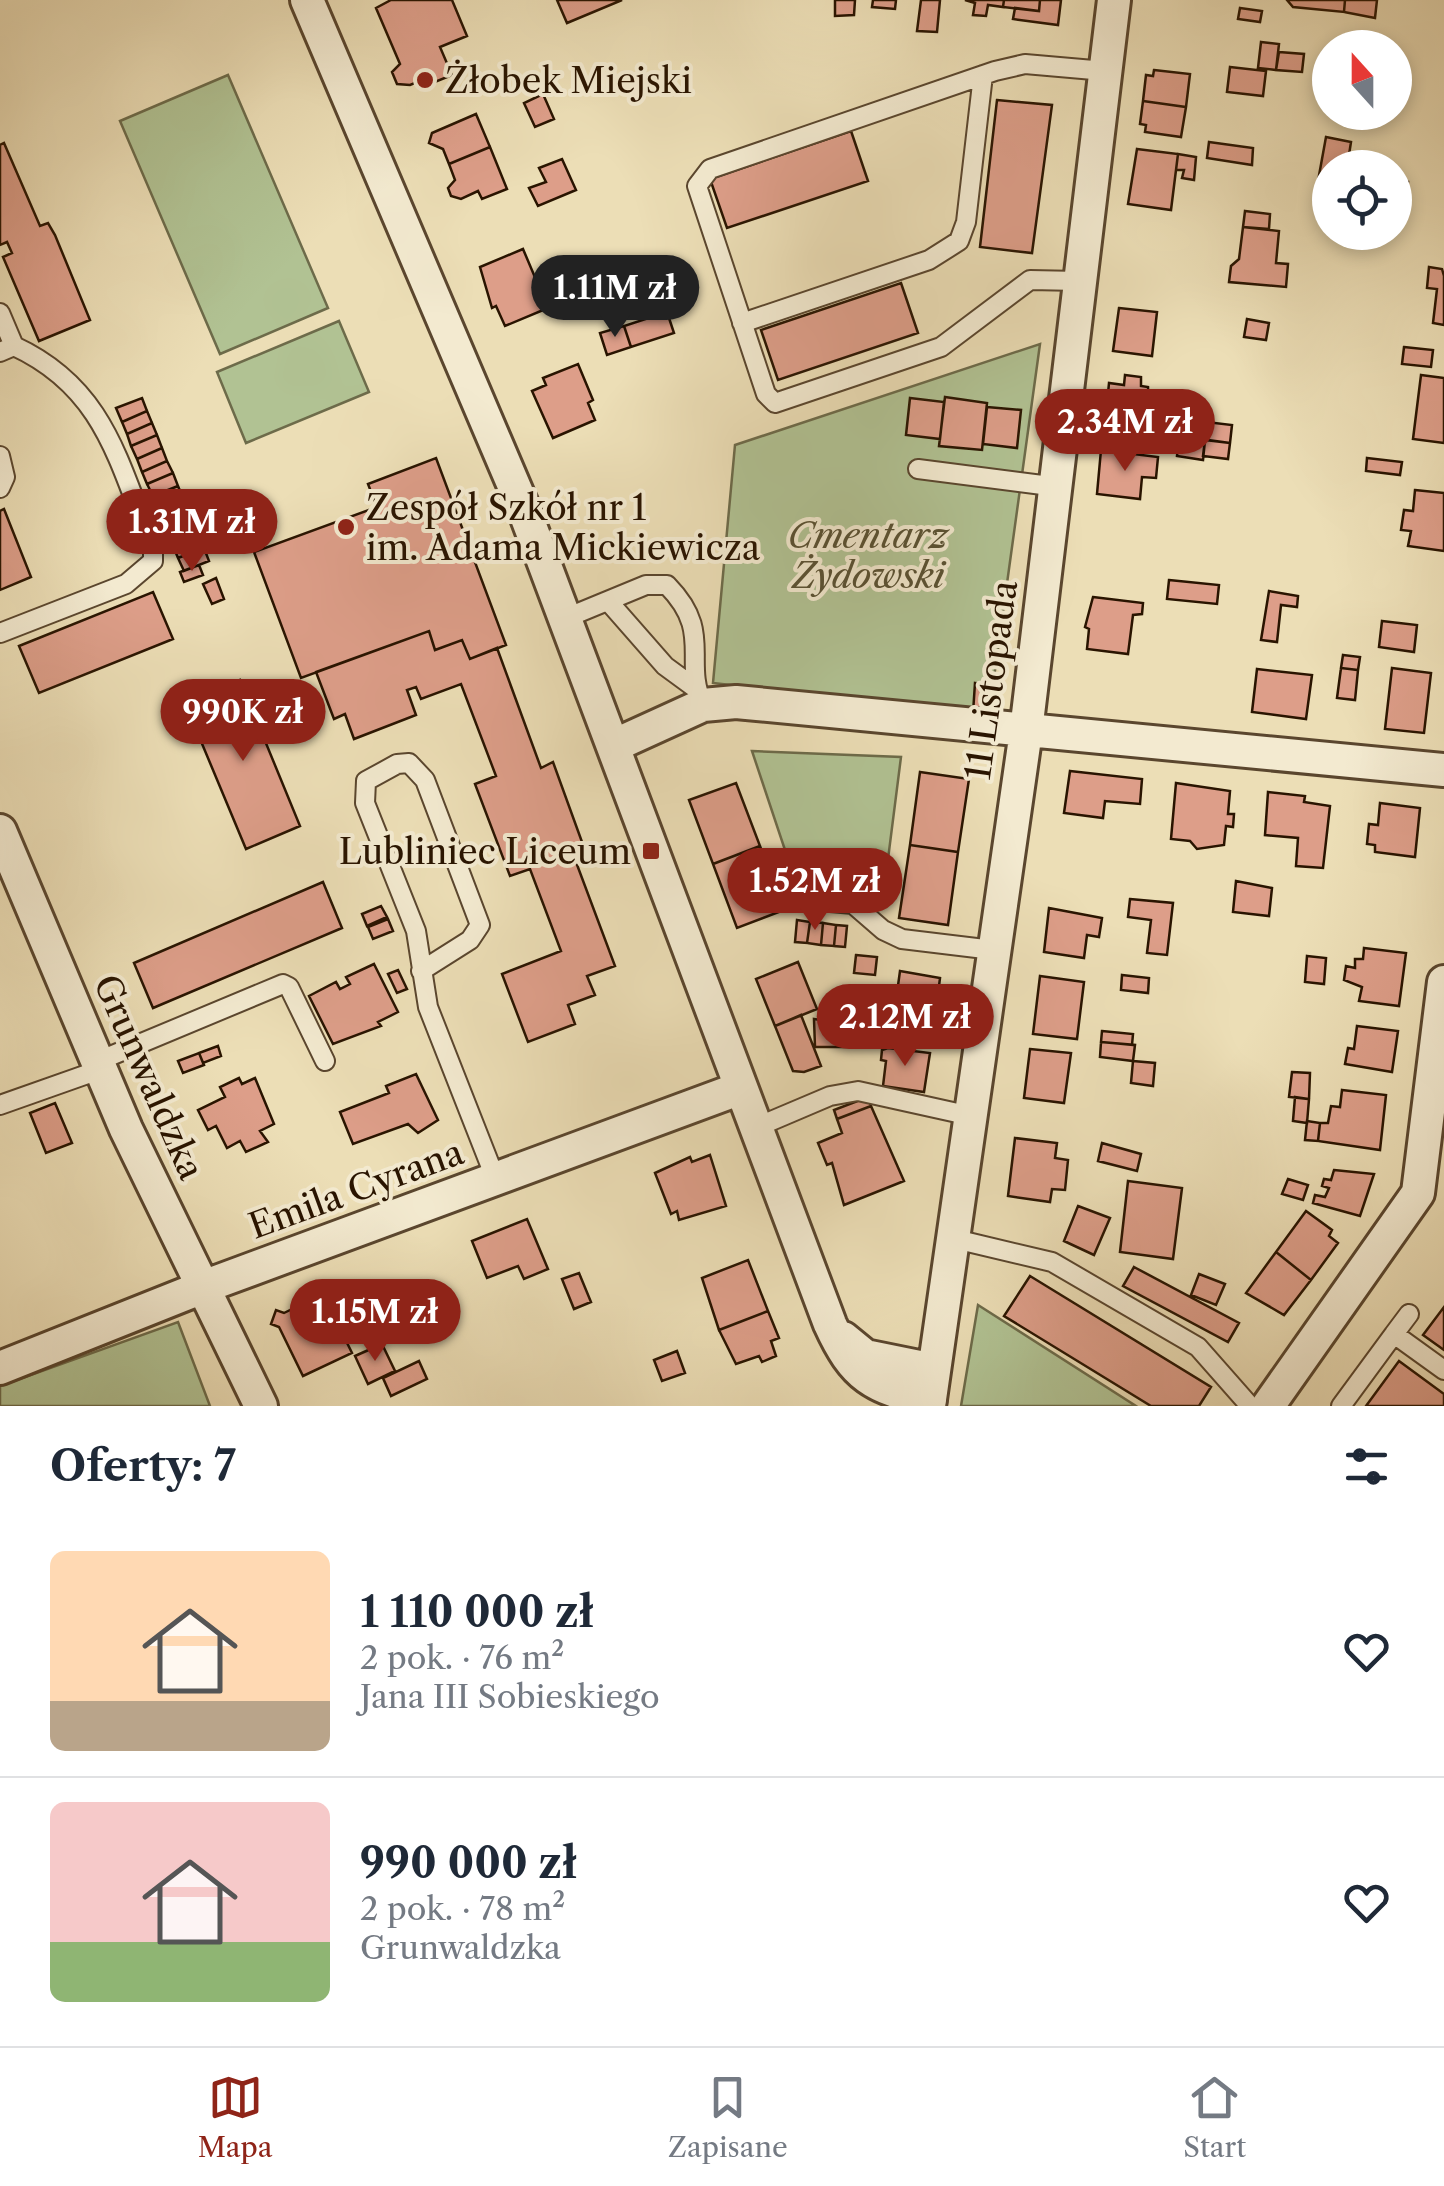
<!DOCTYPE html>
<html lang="pl">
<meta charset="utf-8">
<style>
:root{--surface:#fff;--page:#f2f2f3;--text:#1f2937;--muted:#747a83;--line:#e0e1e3;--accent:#8f2418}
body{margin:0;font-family:"Libre Caslon Text",serif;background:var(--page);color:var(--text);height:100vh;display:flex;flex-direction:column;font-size:38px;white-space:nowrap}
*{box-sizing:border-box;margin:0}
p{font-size:32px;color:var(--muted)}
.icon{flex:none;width:55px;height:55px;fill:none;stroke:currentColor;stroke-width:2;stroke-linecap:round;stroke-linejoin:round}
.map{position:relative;height:1406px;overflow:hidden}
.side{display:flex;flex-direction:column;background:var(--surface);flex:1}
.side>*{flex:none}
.needle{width:65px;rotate:339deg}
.fabs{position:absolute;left:1312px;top:30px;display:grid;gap:20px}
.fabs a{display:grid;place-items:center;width:100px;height:100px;border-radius:50%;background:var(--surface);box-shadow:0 5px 15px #0003;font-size:50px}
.price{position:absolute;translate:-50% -85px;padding:0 22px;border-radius:35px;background:var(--accent);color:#fff;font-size:32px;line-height:65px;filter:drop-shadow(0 2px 5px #0008)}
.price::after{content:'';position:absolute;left:50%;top:60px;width:30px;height:22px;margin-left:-15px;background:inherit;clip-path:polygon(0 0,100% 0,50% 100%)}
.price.on{background:#222;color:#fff}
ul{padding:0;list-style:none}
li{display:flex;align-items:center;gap:30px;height:250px;padding:0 50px}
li+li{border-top:2px solid var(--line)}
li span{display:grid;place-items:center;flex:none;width:280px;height:200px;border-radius:15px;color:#555}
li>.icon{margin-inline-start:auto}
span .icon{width:120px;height:120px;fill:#fffc;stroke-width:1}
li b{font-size:42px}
h2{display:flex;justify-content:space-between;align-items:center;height:120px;padding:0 50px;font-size:42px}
.dock{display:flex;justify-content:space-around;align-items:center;height:140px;border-top:2px solid var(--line);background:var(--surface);font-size:28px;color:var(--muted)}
.dock a{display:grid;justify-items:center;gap:5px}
.dock .on{color:var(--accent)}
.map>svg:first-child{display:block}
</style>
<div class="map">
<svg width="1444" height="1406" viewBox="0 0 1444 1406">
<rect width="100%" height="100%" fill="#ecdeb6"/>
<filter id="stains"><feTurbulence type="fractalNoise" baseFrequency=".002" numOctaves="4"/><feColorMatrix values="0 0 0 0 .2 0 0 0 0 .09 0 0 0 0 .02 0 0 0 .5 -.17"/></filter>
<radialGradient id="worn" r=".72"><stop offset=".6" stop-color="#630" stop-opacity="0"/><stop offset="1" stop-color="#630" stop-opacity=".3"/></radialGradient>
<path fill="#b1c293" stroke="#6d6b4a" stroke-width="2.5" d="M228 75 328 308 220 354 120 121Z
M339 321 369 392 246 443 217 372Z
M1040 344 989 714 713 683 735 445Z
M752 751 901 757 887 867 789 862Z
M978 1305 1136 1406H961Z
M178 1322 210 1406H0V1386Z"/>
<path fill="#dd9e89" stroke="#291400" stroke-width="2.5" d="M452 0 467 36 440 47 452 75 435 82 432 76 410 85 397 84 392 72 400 64 376 8 391 0Z
M557 0H622L567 23Z
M835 0H855L854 15 835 16Z
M873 0H896L895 9 872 7Z
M921 0H940L937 32 917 31Z
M965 0H1004L1003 7 988 5 986 16 973 15 975 3Z
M1004 0H1040L1039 11 1003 7Z
M1040 0H1061L1058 25 1013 19 1015 8 1039 11Z
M1287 0H1345L1344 12 1293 7Z
M1345 0H1377L1375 18 1344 12Z
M1240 8 1262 11 1260 22 1238 19Z
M1261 42 1279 44 1276 70 1258 68Z
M1279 52 1304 54 1302 72 1276 70Z
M1230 67 1266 71 1263 96 1227 92Z
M1154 70 1190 74 1186 107 1143 101 1146 75 1153 76Z
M543 94 554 119 535 127 524 103Z
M997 100 1052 105 1032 253 980 247Z
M1143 101 1186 107 1181 137 1145 132 1146 125 1140 124Z
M476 114 490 147 449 164 443 149 429 143 432 133Z
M851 131 868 181 727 228 710 179Z
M1326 137 1351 142 1347 168H1330V183L1318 181Z
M1209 142 1253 148 1252 165 1207 158Z
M4 143 40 226 48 223 55 235 90 320 39 341 3 257 12 253 7 242 0 245V145Z
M490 147 507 189 482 199 478 191 461 199 451 196 448 188 455 180 449 164Z
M1137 149 1178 154 1171 210 1128 204Z
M1178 154 1196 157 1194 180 1182 178 1184 170H1176Z
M562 159 576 190 538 206 529 188 546 182 539 168Z
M1395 181 1408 182 1406 201 1395 200Z
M1245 211 1270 214 1269 229 1243 227Z
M1243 227 1279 231 1276 263 1288 264 1286 287 1229 282 1231 266 1239 259Z
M523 249 548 308 505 326 496 306 492 308 480 267Z
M1429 267 1442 269 1444 276V325L1433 323 1437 289 1427 288Z
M901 283 918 333 778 380 761 330Z
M1119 308 1157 312 1152 356 1113 351Z
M667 312 674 333 631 347 624 326Z
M1247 319 1269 323 1266 340 1244 337Z
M624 326 631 347 607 355 600 333Z
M1404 347 1433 350 1431 367 1402 364Z
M578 364 593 400 588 403 595 420 553 438 532 391 546 385 543 378Z
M1125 375 1141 377V386L1148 387 1149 419 1106 415 1109 383 1124 385Z
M1421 375 1444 378V443L1413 439Z
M945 397 987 403 982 450 939 446Z
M142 398 147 411 122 422 116 408Z
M910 398 944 402 940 439 906 435Z
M987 407 1021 410 1017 448 983 444Z
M147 411 152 423 127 434 122 422Z
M1181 419 1232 425 1230 443 1179 436Z
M152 423 157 435 131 446 127 434Z
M157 435 162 448 137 459 131 446Z
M1179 436 1205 440 1203 460 1177 456Z
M1205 440 1230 443 1228 459 1203 456Z
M162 448 167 461 142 472 137 459Z
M1101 450 1158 457 1156 478 1142 477 1140 499 1097 494Z
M436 458 506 645 470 659 462 640 435 650 429 631 301 678 254 552 377 507 368 484Z
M1367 458 1402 462 1400 475 1366 471Z
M167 461 173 473 147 484 142 472Z
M173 473 178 486 153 496 147 484Z
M178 486 183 498 158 509 153 496Z
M1415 490 1444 493V551L1408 546 1411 531 1401 530 1404 510 1413 511Z
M183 498 188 511 163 521 158 509Z
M4 509 31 577 0 590V511Z
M188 511 194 523 168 533 163 521Z
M194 523 199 536 173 546 168 533Z
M199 536 204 548 178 558 173 546Z
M204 548 209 561 184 571 178 558Z
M199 565 203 575 184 582 180 572Z
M216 578 224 599 212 604 203 584Z
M1169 580 1219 585 1217 604 1167 599Z
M1269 591 1298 596 1297 607 1281 605 1277 642 1261 640Z
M153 592 173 639 39 693 19 646Z
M1093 597 1143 603 1142 614 1133 615 1128 654 1087 649 1089 629 1085 627Z
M1382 621 1417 625 1414 652 1379 647Z
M429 631 435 650 462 640 470 659 497 648 541 768 553 762 582 842 570 846 615 966 587 976 595 995 568 1005 575 1024 528 1042 502 974 561 951 530 869 510 876 475 784 496 776 461 684 421 699 416 687 407 690 416 715 354 739 345 714 334 719 316 672Z
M1343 655 1360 657 1358 670 1341 668Z
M1341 668 1358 670 1355 700 1337 698Z
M1392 668 1431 673 1424 733 1385 729Z
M1257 669 1312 675 1306 719 1252 712Z
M240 680 300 826 246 849 185 703Z
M975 683 992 685 989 714 973 713Z
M1070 771 1142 779 1140 804 1105 801 1103 818 1064 813Z
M920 772 969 779 958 852 910 845Z
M736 783 760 846 713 864 689 800Z
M1176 783 1230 791 1228 814H1234L1233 827 1226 826 1224 845 1197 849 1190 841 1171 839Z
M1268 792 1305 796 1304 802 1330 806 1323 868 1296 866 1298 838 1265 835Z
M1380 803 1420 808 1415 857 1375 852V845L1367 844 1369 824 1378 825Z
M910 845 958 852 948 925 899 918Z
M760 846 784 910 737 928 713 864Z
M1236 881 1272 888 1269 916 1233 912Z
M323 882 342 928 153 1008 134 963Z
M1130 899 1173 903 1167 955 1147 953 1151 920 1128 917Z
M381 906 387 917 367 926 362 914Z
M1049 908 1102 918 1099 937 1087 935 1084 958 1044 952Z
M388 919 393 931 373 939 368 927Z
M797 920 810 922 807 943 795 942Z
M810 922 823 923 821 945 807 943Z
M823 923 836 925 834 946 821 945Z
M836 925 847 926 845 947 834 946Z
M1364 948 1406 953 1399 1006 1359 1001 1362 987 1344 980 1346 966 1355 968V959H1363Z
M856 955 877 957 875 975 854 973Z
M1307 956 1326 958 1324 984 1305 982Z
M798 962 817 1009 775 1026 756 979Z
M374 964 398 1012 378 1022 381 1026 333 1044 309 996 336 982 340 989 350 984 346 977Z
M398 970 407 989 397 993 388 974Z
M900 971 940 978 933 1035 892 1029Z
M1122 975 1149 978 1148 993 1121 990Z
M1040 976 1084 982 1077 1039 1033 1034Z
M801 1015 821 1066 804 1072 793 1071 775 1026Z
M814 1019 849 1024V1047H815Z
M849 1024H868V1047H849Z
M1357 1026 1398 1031 1392 1072 1345 1064 1348 1048 1354 1049Z
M1102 1031 1133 1034 1132 1045 1101 1042Z
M1101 1042 1135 1045 1133 1061 1100 1057Z
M218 1046 221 1056 203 1063 199 1053Z
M888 1048 930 1053 924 1092 883 1086 886 1061 881 1060 882 1050Z
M1030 1049 1071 1053 1064 1103 1024 1098Z
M199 1053 204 1065 183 1073 178 1061Z
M1133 1061 1155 1063 1153 1086 1131 1083Z
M1292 1072 1310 1073 1309 1099 1289 1097Z
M416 1074 438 1120 418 1133 408 1124 353 1144 340 1112 389 1093 386 1086Z
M239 1078 242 1084 255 1078 274 1124 260 1131 268 1142 246 1152 240 1141 227 1148 216 1126 208 1130 198 1110 225 1097 220 1087Z
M1342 1090 1386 1095 1380 1150 1318 1141 1320 1123H1328L1331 1106 1340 1107Z
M868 1097 871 1106 837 1119 834 1110Z
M1295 1097 1309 1099 1307 1123 1293 1121Z
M55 1103 72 1143 46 1153 30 1113Z
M871 1106 904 1181 844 1205 832 1163 827 1165 818 1143 842 1133 837 1119Z
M1307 1121 1320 1123 1318 1141 1305 1140Z
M1015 1138 1057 1143 1055 1158 1068 1160 1065 1190 1052 1189 1050 1202 1008 1196Z
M1102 1143 1141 1154 1137 1171 1098 1161Z
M710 1155 726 1206 679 1220 677 1211 671 1214 655 1173 690 1157 692 1162Z
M1334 1170 1374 1174 1360 1216 1313 1203 1315 1195 1325 1197 1329 1188 1322 1186 1324 1179 1331 1180Z
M1288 1179 1308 1185 1303 1200 1282 1194Z
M1128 1181 1182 1188 1173 1259 1120 1252Z
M1078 1206 1110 1218 1094 1255 1064 1241Z
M1306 1211 1332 1230 1329 1236 1338 1243 1311 1280 1276 1252Z
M527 1219 548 1269 524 1279 518 1266 487 1278 472 1241Z
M1276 1252 1311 1280 1284 1315 1246 1293Z
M748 1260 768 1311 719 1330 702 1278Z
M1134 1267 1239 1323 1228 1342 1123 1286Z
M579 1273 591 1302 574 1309 562 1279Z
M1199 1274 1225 1284 1216 1305 1191 1295Z
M1030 1276 1211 1387 1199 1406H1151L1004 1316Z
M323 1294 352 1353 303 1376 279 1327 271 1324 276 1310 284 1313Z
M1444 1307V1350L1423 1335Z
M768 1311 779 1338 771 1341 776 1356 762 1362 759 1356 736 1364 719 1330Z
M382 1344 395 1371 368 1384 355 1356Z
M677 1351 685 1373 662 1381 654 1360Z
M419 1361 427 1379 391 1396 383 1378Z
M1399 1361 1444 1394V1406H1366Z"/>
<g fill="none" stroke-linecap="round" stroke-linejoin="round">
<g stroke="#5a462e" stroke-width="22">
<path id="lane" d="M1079 281 1030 280 941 347 775 403 766 394 697 186 710 169 995 71 1025 64 1105 71
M0 313 14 346 0 352
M742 323 929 260 959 241 966 222 983 75
M0 456 5 477 0 488
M918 469 1058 487
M608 601 665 666 695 688
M566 618 646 585H667C714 633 682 659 703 705
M0 633 126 584 153 561V548C118 462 105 388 14 346
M796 899 853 904 883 930 902 939 993 950
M421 971 470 940 480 925 425 780 409 763 397 764 366 781 365 803 416 931 428 1007 496 1180
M96 1062 283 984 289 987 325 1061
M0 1105 99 1070
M757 1127 830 1096 858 1091 971 1116
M955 1239 1052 1262 1198 1347 1250 1406
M1394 1334 1409 1314
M1341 1406 1394 1334 1444 1370"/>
</g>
<g stroke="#5a462e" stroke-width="38">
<path id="street" d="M307 0 523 507 830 1324C854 1377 873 1388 930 1400
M613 746 703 705 736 702 1444 770
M0 831 126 1129 261 1406
M843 1338 865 1356 934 1370
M0 1368 203 1287 741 1088
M929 1406 1026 731 1114 0
M1268 1406 1418 1193 1444 982"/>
</g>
<use href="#lane" stroke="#f3ead0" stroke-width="18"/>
<use href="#street" stroke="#f3ead0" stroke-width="32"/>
</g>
<g fill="#8f2418" stroke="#f3ead0" stroke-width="4">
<circle cx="425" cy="80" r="10"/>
<circle cx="346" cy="527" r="10"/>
<rect x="641" y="841" width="20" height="20" rx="5"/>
</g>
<g text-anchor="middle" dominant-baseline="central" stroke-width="8" stroke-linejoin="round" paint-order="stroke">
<g font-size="35" fill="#291400" stroke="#f3ead0" text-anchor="start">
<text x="445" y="80">Żłobek Miejski</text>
<text x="366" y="507">Zespół Szkół nr 1<tspan x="366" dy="40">im. Adama Mickiewicza</tspan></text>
<text x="631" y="851" text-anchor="end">Lubliniec Liceum</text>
</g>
<g font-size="35" font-style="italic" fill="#595133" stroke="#f3ead0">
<text x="868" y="535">Cmentarz<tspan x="868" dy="40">Żydowski</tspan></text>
</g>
<g font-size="35" fill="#291400" stroke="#f3ead0">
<text transform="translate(991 680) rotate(-82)">11 Listopada</text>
<text transform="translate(149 1077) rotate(66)">Grunwaldzka</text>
<text transform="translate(356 1189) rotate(-20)">Emila Cyrana</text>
</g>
</g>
<rect width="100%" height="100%" filter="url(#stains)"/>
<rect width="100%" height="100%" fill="url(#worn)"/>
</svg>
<div class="fabs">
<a><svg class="needle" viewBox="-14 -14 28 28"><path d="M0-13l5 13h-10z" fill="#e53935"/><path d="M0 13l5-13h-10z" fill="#747a83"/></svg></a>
<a><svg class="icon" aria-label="locate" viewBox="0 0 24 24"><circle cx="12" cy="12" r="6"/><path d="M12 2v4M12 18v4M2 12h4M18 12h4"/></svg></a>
</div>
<b class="price on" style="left:615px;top:340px">1.11M zł</b>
<b class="price" style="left:1125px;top:474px">2.34M zł</b>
<b class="price" style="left:192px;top:574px">1.31M zł</b>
<b class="price" style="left:243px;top:764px">990K zł</b>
<b class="price" style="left:815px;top:933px">1.52M zł</b>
<b class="price" style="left:905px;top:1069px">2.12M zł</b>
<b class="price" style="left:375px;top:1364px">1.15M zł</b>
</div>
<section class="side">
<h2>Oferty: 7<svg class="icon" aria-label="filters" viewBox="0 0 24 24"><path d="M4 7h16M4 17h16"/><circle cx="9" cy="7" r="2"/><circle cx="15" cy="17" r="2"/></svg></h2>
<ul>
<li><span style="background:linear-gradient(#ffd9b3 75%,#b9a48a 0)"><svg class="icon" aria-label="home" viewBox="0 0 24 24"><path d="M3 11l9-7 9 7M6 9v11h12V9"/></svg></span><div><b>1 110 000 zł</b><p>2 pok. · 76 m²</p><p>Jana III Sobieskiego</p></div><svg class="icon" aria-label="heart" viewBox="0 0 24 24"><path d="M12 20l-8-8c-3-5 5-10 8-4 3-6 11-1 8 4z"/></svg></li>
<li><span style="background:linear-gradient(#f6c9c9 70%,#8fb573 0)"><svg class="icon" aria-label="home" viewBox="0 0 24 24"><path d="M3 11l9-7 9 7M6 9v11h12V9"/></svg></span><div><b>990 000 zł</b><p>2 pok. · 78 m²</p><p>Grunwaldzka</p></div><svg class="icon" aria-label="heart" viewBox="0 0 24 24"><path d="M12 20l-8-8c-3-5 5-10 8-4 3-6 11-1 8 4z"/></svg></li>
</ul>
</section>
<nav class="dock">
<a class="on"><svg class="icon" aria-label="map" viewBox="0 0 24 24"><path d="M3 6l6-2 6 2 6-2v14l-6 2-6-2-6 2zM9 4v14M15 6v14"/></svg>Mapa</a>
<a><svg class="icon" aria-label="saved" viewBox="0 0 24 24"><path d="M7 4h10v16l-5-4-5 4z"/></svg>Zapisane</a>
<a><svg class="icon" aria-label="home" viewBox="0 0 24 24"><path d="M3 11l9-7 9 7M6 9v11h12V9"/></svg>Start</a>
</nav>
